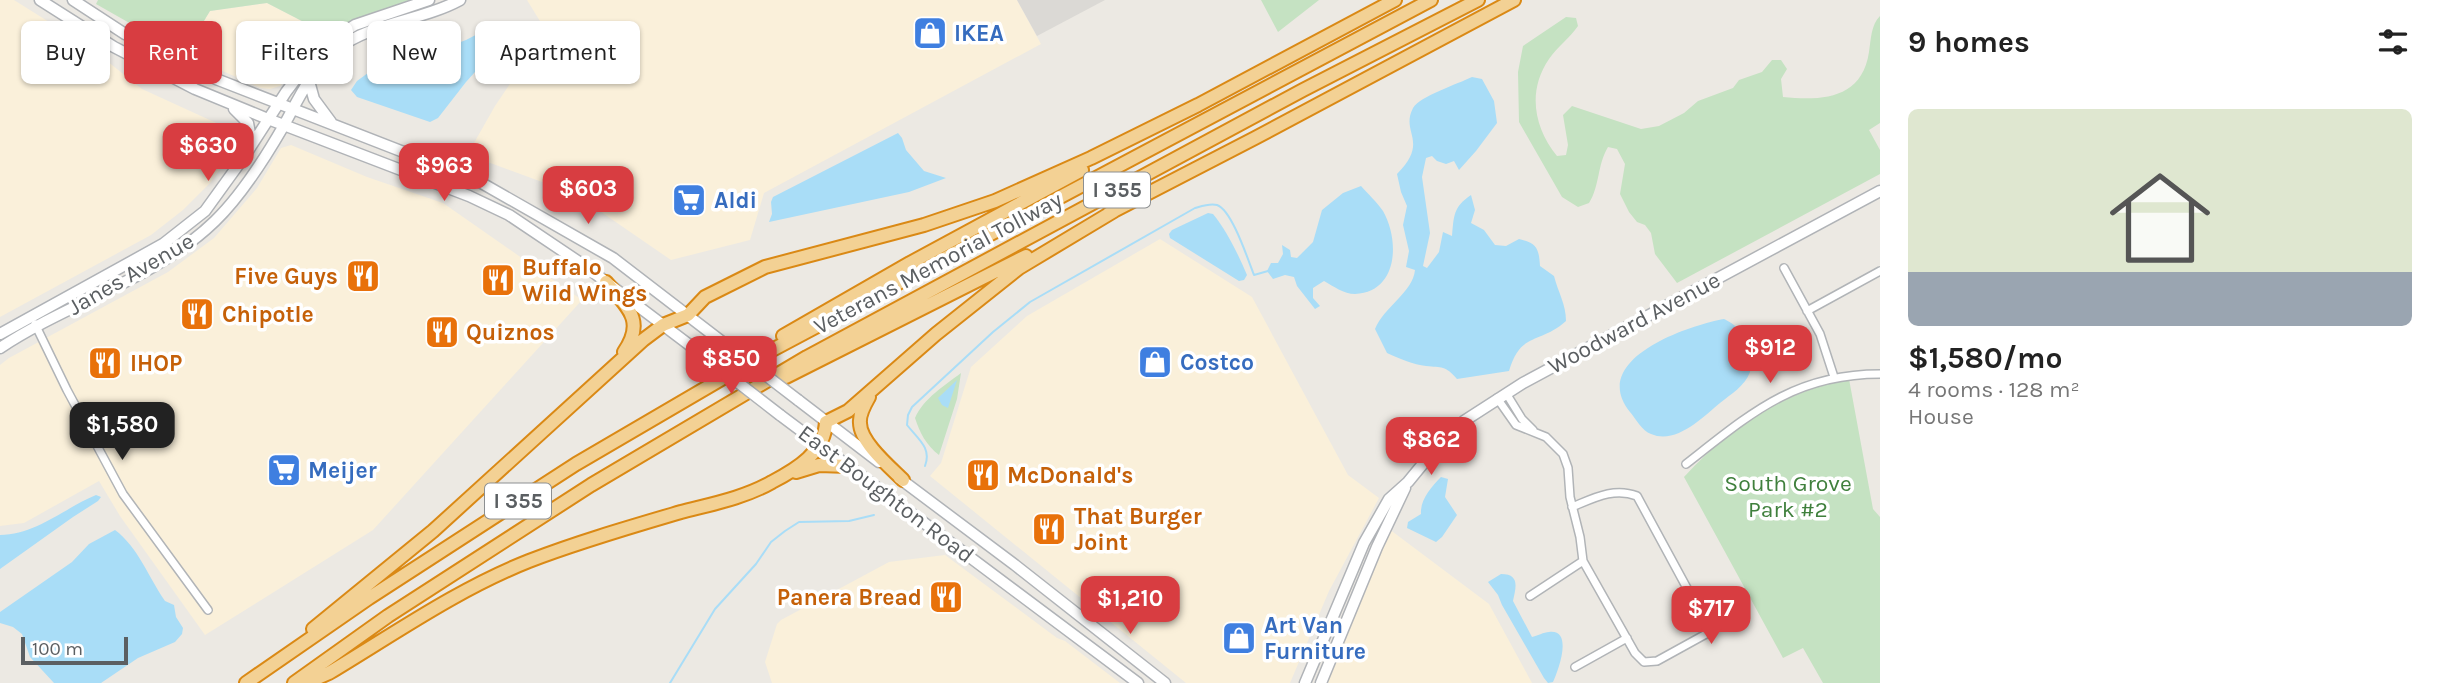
<!DOCTYPE html>
<meta charset="utf-8">
<style>
:root{--surface:#fff;--page:#f2f2f2;--text:#222;--muted:#767676;--line:#e0e0e0;--accent:#d83d41}
body{margin:0;font-family:Karla,sans-serif;background:var(--page);color:var(--text);height:100vh;display:flex;flex-direction:column;font-size:26px;white-space:nowrap}
*{box-sizing:border-box;margin:0}
p{font-size:23px;color:var(--muted)}
.icon{flex:none;width:38px;height:38px;fill:none;stroke:currentColor;stroke-width:2;stroke-linecap:round;stroke-linejoin:round}
.map{position:relative;flex:1;overflow:hidden}
.details{display:flex;flex-direction:column;background:var(--surface);width:560px}
.details>*{flex:none}
.top-card{position:absolute;left:21px;top:21px;width:665px;height:63px;display:flex;gap:14px}
.scale{position:absolute;left:21px;bottom:18px;width:107px;box-sizing:border-box;padding-left:7px;border:4px solid #5b5f62;border-top:0;font-size:19px;line-height:24px;white-space:nowrap;color:#5b5f62;-webkit-text-stroke:5px #fff;paint-order:stroke}
.price{position:absolute;translate:-50% -60px;padding:0 16px;border-radius:14px;background:var(--accent);color:#fff;font-size:23px;line-height:46px;filter:drop-shadow(0 2px 4px #0008)}
.price::after{content:'';position:absolute;left:50%;top:42px;width:21px;height:16px;margin-left:-10px;background:inherit;clip-path:polygon(0 0,100% 0,50% 100%)}
.price.current{background:#222;color:#fff}
ul{padding:0;list-style:none}
li{display:grid;align-content:center;gap:14px;height:371px;padding:0 28px}
li+li{border-top:2px solid var(--line)}
li span{display:grid;place-items:center;height:217px;border-radius:10px;color:#555}
li>.icon{margin-inline-start:auto}
span .icon{width:126px;height:126px;fill:#fffc;stroke-width:1}
li b{font-size:30px}
h2{display:flex;justify-content:space-between;align-items:center;height:84px;padding:0 28px;font-size:30px}
.chip{padding:0 24px;border-radius:10px;background:var(--surface);box-shadow:0 2px 5px #0004;font-size:24px;line-height:63px}
.chip.current{background:var(--accent);color:#fff}
main{display:flex;flex:1;min-height:0}
.map>svg:first-child{display:block}
</style>
<main>
<div class="map">
<svg width="1880" height="683" viewBox="0 0 1880 683">
<rect width="100%" height="100%" fill="#ece9e3"/>
<path fill="#faf0da" d="M0 0H14L92 49 142 89 236 132 240 140 210 183 183 210 151 235 0 317Z
M527 0H1017L1041 44 764 193 750 240 671 260 575 194 485 161 474 143 495 106 516 75 551 39Z
M267 3 327 34 313 42 280 86 270 89 261 88 184 54 210 11Z
M291 145 367 177 443 203 582 300 373 530 205 635 120 516 99 481 24 523 0 526V365L9 358 168 272 214 238 257 188 281 148Z
M1160 239 1252 297 1348 475 1379 498 1329 591 1290 683H1186L930 476 941 463 971 367 1027 316Z
M1389 529 1489 604 1532 683H1325Z
M945 555 1057 638 1065 641 1120 683H772L765 662 777 624 781 620 889 562Z"/>
<path fill="#dbd9d5" d="M1017 0H1105L1037 36Z"/>
<path fill="#c5e2c2" d="M98 0H413L360 17 327 34 267 3 210 11 184 54 96 4Z
M1261 0H1319L1278 32Z
M1880 16V123L1869 130 1880 150V174L1677 283 1655 254 1651 233 1645 225 1637 222 1629 212 1620 194 1625 164 1617 149 1608 147C1597 165 1600 186 1589 203L1578 207 1562 197 1519 122 1518 72 1523 46 1566 17 1576 18 1578 26C1570 38 1557 47 1549 59 1527 91 1534 128 1557 156L1566 155 1568 145 1563 115 1572 106 1641 129 1659 126 1684 113 1698 101 1733 88 1739 80 1762 72 1772 60H1781L1787 69 1781 79 1783 97C1822 101 1862 99 1869 52 1871 39 1871 25 1880 16Z
M961 373 957 399 939 455C926 445 920 433 915 418 924 398 944 386 961 373Z
M1849 379 1873 509 1880 517V683H1823L1803 648 1783 658 1684 477C1731 426 1781 393 1849 379Z"/>
<path fill="#a9ddf7" d="M495 25 503 39 501 43 466 82 438 118 430 122 357 97 351 90 357 81 372 70 426 55 466 40Z
M1472 77 1482 79 1494 101 1497 123 1476 151 1459 170 1454 161 1446 164 1437 161 1432 156 1426 158 1422 177 1430 233 1423 266 1427 268 1439 252 1443 232 1452 236C1454 216 1453 207 1471 195L1475 210 1471 223 1484 230 1495 245 1506 246 1519 239C1537 243 1539 249 1540 266L1554 276C1558 292 1566 304 1566 321 1539 345 1521 331 1509 371L1457 379C1445 365 1442 368 1426 366 1414 365 1398 358 1387 353L1375 329C1384 307 1413 292 1415 270L1406 267 1409 251 1403 225 1407 206 1401 192 1397 174C1430 141 1400 133 1413 108 1420 96 1458 84 1472 77Z
M898 133 902 138 906 150 924 171 946 178 909 192 769 222 772 214 771 202 773 197Z
M1361 186C1368 194 1377 202 1383 211 1400 241 1398 292 1355 294 1344 294 1333 286 1324 281L1313 288V298L1320 306 1315 309 1297 286 1294 277 1285 275 1273 279 1267 271 1271 263H1278L1283 254 1282 245 1290 250 1291 257 1297 258 1313 242 1322 210 1343 193Z
M1208 213 1213 214C1227 231 1238 254 1247 275L1244 280 1239 281 1170 238 1169 234 1172 230Z
M1724 319C1728 321 1734 324 1737 328 1745 336 1754 361 1750 372 1745 386 1731 394 1720 403 1703 417 1676 445 1651 434 1642 431 1636 419 1630 412 1588 360 1686 326 1724 319Z
M957 380 948 408 942 405 938 398Z
M1441 477 1448 479 1445 497 1457 515 1442 537 1436 542 1407 528 1408 522 1421 514C1420 500 1431 487 1441 477Z
M96 495 101 497 98 501 73 517 0 569V535C36 535 66 507 96 495Z
M115 530C138 547 149 578 165 601L174 605 176 617 183 628 182 634 175 642 138 658 101 683H54L30 657 22 634 13 627 0 623V612L72 562 89 544Z
M1501 574C1520 574 1516 587 1513 601L1532 637C1537 636 1544 632 1549 632 1574 629 1558 671 1553 682L1548 683 1544 678 1502 605 1498 595 1488 582Z"/>
<g fill="none" stroke-linecap="round" stroke-linejoin="round">
<path stroke="#a9ddf7" stroke-width="2" d="M925 466C932 448 918 439 907 425L908 415 912 407 993 332 1030 302 1195 208C1202 206 1210 203 1217 205 1232 210 1248 260 1254 275L1268 271
M670 683 715 609 756 564 771 542 785 531 799 522 849 521 874 515"/>
<g stroke="#b1b4b7" stroke-width="10">
<path id="street" d="M1784 268 1820 334 1834 377
M1807 311 1880 271
M35 324 67 390 123 494 208 610
M1506 393 1522 419 1533 430
M1497 398 1516 425 1546 437 1563 454 1568 468 1570 497 1580 537 1583 561 1635 653 1644 662 1657 661 1706 634 1701 614 1637 496C1614 487 1594 498 1572 507
M1686 464C1750 414 1794 374 1880 374
M1530 596 1583 561
M1575 667 1627 638"/>
</g>
<g stroke="#b0b3b7" stroke-width="13">
<path id="secondary" d="M40 0 114 47 195 89 268 119 469 196 509 215 585 266 700 353
M73 0 125 34 216 79 478 181 613 258 721 341
M309 81 314 99 331 122
M234 109 248 123 252 144
M0 334 163 244 205 211 244 157 286 92 320 47 355 25 429 0
M0 348C69 302 154 280 215 221 241 196 265 158 283 127 298 100 312 68 337 49 373 22 421 21 460 0
M798 400 879 462
M780 415 1138 683
M899 478 1015 565 1165 683
M1305 683 1364 543 1389 499 1408 482 1431 454 1464 421 1523 383 1880 191
M1321 683 1377 547 1405 488"/>
</g>
<g stroke="#da8915" stroke-width="16">
<path id="highway" d="M1108 214 1255 138 1514 0
M606 282C627 307 646 320 624 352
M783 336 910 263 1082 170
M786 377 1026 256
M869 397C865 404 859 414 860 423 860 442 890 467 903 480
M796 472 819 465 848 466
M313 629 433 531 643 340 663 325 688 315 705 297 765 267 924 225 995 201 1091 158 1198 105 1395 0
M246 683 369 598 576 464 759 357 1431 0
M294 683 388 616 591 485 807 357 1303 90 1478 0
M306 683 329 673C394 634 458 589 529 561 578 542 630 527 681 512 712 504 744 498 772 482 797 469 825 452 826 422L848 411 936 334 1019 268 1114 211"/>
</g>
<use href="#street" stroke="#fff" stroke-width="7"/>
<use href="#secondary" stroke="#fff" stroke-width="10"/>
<use href="#highway" stroke="#f3d194" stroke-width="12"/>
<g stroke="#b0b3b7" stroke-width="13" stroke-linecap="butt">
<path id="secondary-bridge" d="M721 341 798 400
M700 353 780 415"/>
</g>
<use href="#secondary-bridge" stroke="#fff" stroke-width="10"/>
</g>
<defs>
<g id="shop-square" transform="scale(1.75)"><rect x="-9" y="-9" width="18" height="18" rx="4" fill="#3f7fe0" stroke="#fff"/><path d="M-5-2.5h2.3a2.7 3.5 0 0 1 5.4 0H5L5.5 6h-11ZM-1.5-2.5h3a1.5 2.3 0 0 0-3 0Z" fill="#fff"/></g>
<g id="supermarket-square" transform="scale(1.75)"><rect x="-9" y="-9" width="18" height="18" rx="4" fill="#3f7fe0" stroke="#fff"/><path d="M-6-5.5h2.5l.6 2H6L4.5 2H-2.5L-4.4-4H-6ZM-1.5 3.2a1.3 1.3 0 1 0 .1 0ZM3 3.2a1.3 1.3 0 1 0 .1 0Z" fill="#fff"/></g>
<g id="restaurant-square" transform="scale(1.75)"><rect x="-9" y="-9" width="18" height="18" rx="4" fill="#e8710a" stroke="#fff"/><path d="M-5-6h1v4h1v-4h1v4h1v-4h1v5L-1.5 .5V6h-2V.5L-5-1ZM5-6V6H3V1.5H1.5Q1.5-4 5-6Z" fill="#fff"/></g>
</defs>
<g fill-rule="evenodd">
<use href="#shop-square" x="930" y="33"/>
<use href="#supermarket-square" x="689" y="200"/>
<use href="#restaurant-square" x="363" y="276"/>
<use href="#restaurant-square" x="498" y="280"/>
<use href="#restaurant-square" x="197" y="314"/>
<use href="#restaurant-square" x="442" y="332"/>
<use href="#shop-square" x="1155" y="362"/>
<use href="#restaurant-square" x="105" y="363"/>
<use href="#supermarket-square" x="284" y="470"/>
<use href="#restaurant-square" x="983" y="475"/>
<use href="#restaurant-square" x="1049" y="529"/>
<use href="#restaurant-square" x="946" y="597"/>
<use href="#shop-square" x="1239" y="638"/>
</g>
<g text-anchor="middle" dominant-baseline="central" stroke-width="7" stroke-linejoin="round" paint-order="stroke">
<g fill="#fff" stroke="#8c8f91" stroke-width="2">
<rect x="1084" y="172.5" width="66" height="35" rx="5"/>
<rect x="485" y="483.5" width="66" height="35" rx="5"/>
</g>
<g font-size="21" font-weight="bold" fill="#5b5f62">
<text x="1117" y="190">I 355</text>
<text x="518" y="501">I 355</text>
</g>
<g font-size="23" font-weight="bold" fill="#366cbe" stroke="#fff" text-anchor="start">
<text x="954" y="33">IKEA</text>
<text x="714" y="200">Aldi</text>
<text x="1180" y="362">Costco</text>
<text x="308" y="470">Meijer</text>
<text x="1264" y="625">Art Van<tspan x="1264" dy="26">Furniture</tspan></text>
</g>
<g font-size="23" fill="#5b5f62" stroke="#fff">
<text transform="translate(938 263) rotate(-28)">Veterans Memorial Tollway</text>
<text transform="translate(131 274) rotate(-30)">Janes Avenue</text>
<text transform="translate(1634 323) rotate(-28)">Woodward Avenue</text>
<text transform="translate(886 494) rotate(37)">East Boughton Road</text>
</g>
<g font-size="23" font-weight="bold" fill="#c56008" stroke="#fff" text-anchor="start">
<text x="522" y="267">Buffalo<tspan x="522" dy="26">Wild Wings</tspan></text>
<text x="338" y="276" text-anchor="end">Five Guys</text>
<text x="222" y="314">Chipotle</text>
<text x="466" y="332">Quiznos</text>
<text x="130" y="363">IHOP</text>
<text x="1007" y="475">McDonald's</text>
<text x="1074" y="516">That Burger<tspan x="1074" dy="26">Joint</tspan></text>
<text x="922" y="597" text-anchor="end">Panera Bread</text>
</g>
<g font-size="23" fill="#40803d" stroke="#fff">
<text x="1788" y="483">South Grove<tspan x="1788" dy="26">Park #2</tspan></text>
</g>
</g>
</svg>
<div class="scale">100 m</div>
<b class="price" style="left:208px;top:183px">$630</b>
<b class="price" style="left:444px;top:203px">$963</b>
<b class="price" style="left:588px;top:226px">$603</b>
<b class="price" style="left:1770px;top:385px">$912</b>
<b class="price" style="left:731px;top:396px">$850</b>
<b class="price current" style="left:122px;top:462px">$1,580</b>
<b class="price" style="left:1431px;top:477px">$862</b>
<b class="price" style="left:1130px;top:636px">$1,210</b>
<b class="price" style="left:1711px;top:646px">$717</b>
<div class="top-card">
<a class="chip">Buy</a>
<a class="chip current">Rent</a>
<a class="chip">Filters</a>
<a class="chip">New</a>
<a class="chip">Apartment</a>
</div>
</div>
<section class="details">
<h2>9 homes<svg class="icon" aria-label="filters" viewBox="0 0 24 24"><path d="M4 7h16M4 17h16"/><circle cx="9" cy="7" r="2"/><circle cx="15" cy="17" r="2"/></svg></h2>
<ul>
<li><span style="background:linear-gradient(#dfe7d0 75%,#9aa5b1 0)"><svg class="icon" aria-label="home" viewBox="0 0 24 24"><path d="M3 11l9-7 9 7M6 9v11h12V9"/></svg></span><div><b>$1,580/mo</b><p>4 rooms · 128 m²</p><p>House</p></div></li>
</ul>
</section>
</main>
